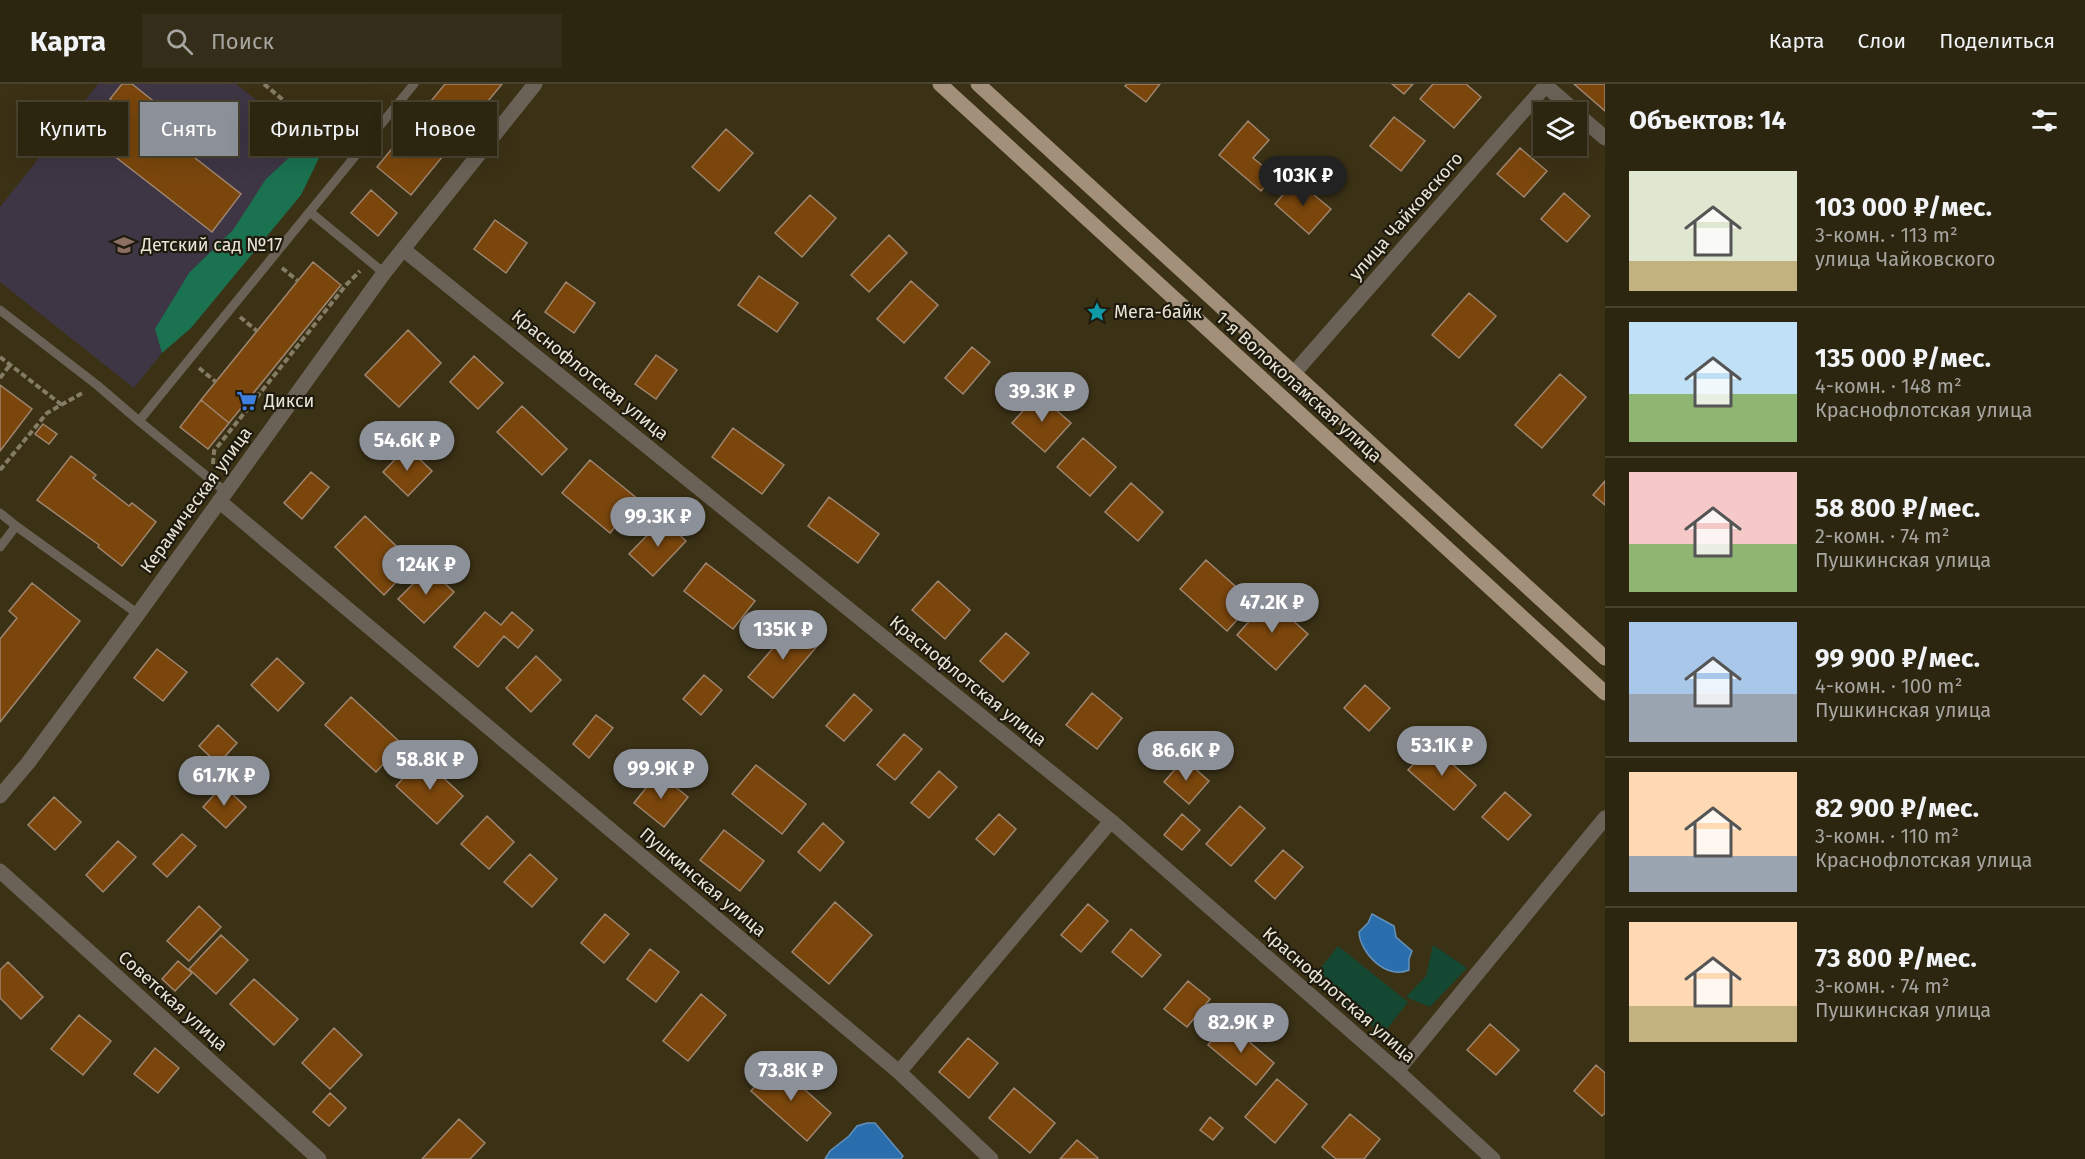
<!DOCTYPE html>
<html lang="ru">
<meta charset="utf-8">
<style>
:root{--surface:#2c2510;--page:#342d19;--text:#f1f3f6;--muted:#a6a59f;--line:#484230;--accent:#8c9099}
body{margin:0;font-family:"Fira Sans",sans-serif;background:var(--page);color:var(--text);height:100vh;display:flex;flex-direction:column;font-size:22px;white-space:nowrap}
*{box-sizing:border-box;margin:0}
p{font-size:20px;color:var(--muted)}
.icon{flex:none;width:33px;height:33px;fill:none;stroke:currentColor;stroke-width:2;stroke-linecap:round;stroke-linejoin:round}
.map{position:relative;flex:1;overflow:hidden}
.panel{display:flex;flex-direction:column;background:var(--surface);width:480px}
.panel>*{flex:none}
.top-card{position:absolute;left:18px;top:18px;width:570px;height:54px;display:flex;gap:12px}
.fabs{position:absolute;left:1533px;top:18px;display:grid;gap:12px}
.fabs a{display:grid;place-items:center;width:54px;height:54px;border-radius:0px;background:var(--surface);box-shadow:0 6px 24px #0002,0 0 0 2px var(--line);font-size:30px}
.price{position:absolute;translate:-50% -51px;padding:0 14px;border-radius:21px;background:var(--accent);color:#fff;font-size:20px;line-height:39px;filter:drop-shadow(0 2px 3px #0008)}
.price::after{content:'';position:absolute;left:50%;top:36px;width:18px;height:14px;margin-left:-9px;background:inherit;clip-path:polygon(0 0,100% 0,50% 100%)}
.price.on{background:#222;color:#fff}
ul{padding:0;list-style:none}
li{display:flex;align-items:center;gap:18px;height:150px;padding:0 24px}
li+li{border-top:2px solid var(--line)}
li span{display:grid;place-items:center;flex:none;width:168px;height:120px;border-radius:0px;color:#555}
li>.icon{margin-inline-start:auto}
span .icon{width:72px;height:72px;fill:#fffc;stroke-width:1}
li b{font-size:26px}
h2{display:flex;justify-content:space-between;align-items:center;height:72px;padding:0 24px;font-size:26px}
.tag{padding:0 21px;border-radius:0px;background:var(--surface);box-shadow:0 6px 24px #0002,0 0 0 2px var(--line);font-size:21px;line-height:54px}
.tag.on{background:var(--accent);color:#fff}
header{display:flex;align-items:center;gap:36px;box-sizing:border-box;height:84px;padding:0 30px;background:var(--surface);border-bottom:2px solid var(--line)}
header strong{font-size:28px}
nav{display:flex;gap:33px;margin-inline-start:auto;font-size:21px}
.search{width:420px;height:54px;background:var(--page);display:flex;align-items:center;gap:15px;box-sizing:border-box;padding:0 21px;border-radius:0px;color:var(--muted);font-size:22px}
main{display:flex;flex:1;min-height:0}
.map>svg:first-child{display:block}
</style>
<header>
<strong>Карта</strong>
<div class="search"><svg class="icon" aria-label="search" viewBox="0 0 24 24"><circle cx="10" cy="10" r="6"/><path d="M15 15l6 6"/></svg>Поиск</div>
<nav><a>Карта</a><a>Слои</a><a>Поделиться</a></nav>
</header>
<main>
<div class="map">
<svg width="1605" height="1075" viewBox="0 0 1605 1075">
<rect width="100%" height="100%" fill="#3b3115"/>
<path fill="#3f3645" d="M98 0H236L322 68 134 304 0 198V123Z"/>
<path fill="#154833" d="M1433 861 1467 884 1430 923 1406 913 1426 892Z
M1338 862 1408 918 1383 950 1312 895Z"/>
<path fill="#1a7250" d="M307 57 322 68 301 111 191 244 162 269 155 245 189 189 233 146 266 95Z"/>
<path fill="#2b6eae" stroke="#6491b9" stroke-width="1.5" d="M1372 830 1394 842 1396 853 1412 867 1409 875V886C1386 896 1360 869 1359 848L1368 839Z
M867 1039H875L903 1072 901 1075H825L830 1067 849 1052 857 1042Z"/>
<path fill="#7a460c" stroke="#9f856f" stroke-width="1.5" d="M122 0H132L161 23 149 38 241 110 212 148 99 60 125 27 110 15Z
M445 0H502L411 111 377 83Z
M1127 0H1160L1146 18 1125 2Z
M1392 0H1413L1404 10Z
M1433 0H1466L1481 13 1454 44 1420 15Z
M1574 0H1605V27Z
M1394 33 1425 57 1401 87 1370 62Z
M1248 37 1269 56 1253 74 1274 91 1261 107 1219 71Z
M726 45 753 69 719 107 692 83Z
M1520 64 1547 87 1524 113 1497 90Z
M1296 96 1331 125 1309 150 1275 120Z
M371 106 397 129 378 152 351 129Z
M1564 109 1590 132 1567 158 1541 135Z
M810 111 836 134 802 173 775 149Z
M495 136 527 159 506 189 474 165Z
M889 151 907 169 869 208 851 191Z
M313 178 341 201 229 339 201 316Z
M759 192 798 219 777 248 738 221Z
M911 197 938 221 904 259 877 235Z
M566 198 595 219 574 249 545 228Z
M1469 209 1496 232 1459 274 1432 251Z
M408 246 441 279 399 323 365 291Z
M972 263 990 278 963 310 945 294Z
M656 271 677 286 656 315 635 300Z
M474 272 503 299 478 325 450 298Z
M1560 290 1586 313 1542 364 1515 341Z
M0 301 32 325 0 367Z
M1038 310 1071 339 1045 368 1012 339Z
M201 316 229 339 208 365 180 343Z
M522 322 567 365 542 391 497 348Z
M43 340 57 350 49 360 35 350Z
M733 344 784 381 762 410 712 373Z
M1083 354 1116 383 1090 412 1057 383Z
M407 363 432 387 408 412 383 388Z
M71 372 96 391 93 394 129 422 132 419 156 438 122 482 98 463 99 461 37 416Z
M590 376 638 415 610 449 562 409Z
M311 388 329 403 302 435 284 419Z
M1605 397V421L1593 411Z
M1131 399 1163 428 1138 457 1105 428Z
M829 413 879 450 858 479 808 442Z
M365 432 414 479 384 511 335 463Z
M663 435 686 457 653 492 629 470Z
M1206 476 1253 518 1227 547 1180 505Z
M706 479 755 517 733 545 684 507Z
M429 484 454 508 424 539 398 515Z
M938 497 970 526 945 555 912 526Z
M32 499 80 537 0 638V555L17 534 9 527Z
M1269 515 1308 550 1276 586 1237 551Z
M485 528 501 541 512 528 533 546 518 564 504 552 478 583 454 563Z
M794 540 818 561 773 614 748 593Z
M1006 549 1029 569 1003 598 980 577Z
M157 565 187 588 163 617 134 594Z
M536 572 561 596 531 628 506 604Z
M277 574 304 599 278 627 251 601Z
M704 591 722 606 701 631 683 615Z
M1365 601 1390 624 1369 647 1344 624Z
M1092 609 1122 634 1097 665 1066 641Z
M854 610 872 626 844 657 826 642Z
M351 613 402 660 376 688 325 641Z
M596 631 613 644 589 674 573 660Z
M218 641 237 659 218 680 199 662Z
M904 650 922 665 895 696 877 681Z
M1431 661 1476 701 1454 726 1408 686Z
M422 674 463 712 437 740 396 702Z
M1184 675 1209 697 1189 720 1164 698Z
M756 681 806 720 782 750 732 710Z
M939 687 957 703 929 734 911 719Z
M658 689 688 713 664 743 634 719Z
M223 701 246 723 226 744 203 723Z
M1505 708 1531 731 1508 756 1482 733Z
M54 713 81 738 55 766 28 741Z
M1240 722 1265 744 1231 782 1206 760Z
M999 730 1016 745 994 771 976 755Z
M1182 730 1200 746 1182 766 1164 751Z
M487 732 514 758 489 785 461 760Z
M823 739 844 758 820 787 798 768Z
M724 746 764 777 740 807 700 776Z
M182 750 196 762 167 793 153 780Z
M118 757 136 773 103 808 86 791Z
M1283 766 1303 783 1275 815 1255 797Z
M530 770 557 795 532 823 504 798Z
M835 818 872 851 829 900 792 868Z
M1088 820 1108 837 1081 868 1061 851Z
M199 822 221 843 189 877 167 857Z
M605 830 629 850 604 879 581 859Z
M1131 845 1161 871 1142 893 1112 868Z
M221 851 248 876 216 910 189 885Z
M650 865 679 888 656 918 627 895Z
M178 877 192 889 175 907 162 895Z
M8 878 43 913 21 935 0 914V886Z
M254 895 298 935 274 961 230 920Z
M1188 897 1210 915 1187 943 1164 925Z
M701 910 726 931 688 977 663 957Z
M79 931 111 957 83 991 51 965Z
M1226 938 1274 979 1256 1001 1208 961Z
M1490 940 1519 966 1496 991 1467 966Z
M334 944 362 971 330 1005 302 979Z
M968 954 998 979 969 1014 939 988Z
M155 964 179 984 158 1009 134 990Z
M776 980 831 1029 807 1057 751 1007Z
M1596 981 1605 989V1029L1602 1032 1574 1007Z
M1277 995 1307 1020 1275 1059 1245 1033Z
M1014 1004 1055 1039 1030 1069 989 1034Z
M330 1009 346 1024 329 1042 313 1028Z
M1350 1030 1380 1055 1364 1075H1336L1322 1063Z
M1210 1033 1223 1044 1213 1056 1200 1046Z
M459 1035 485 1059 470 1075H422Z
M1077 1056 1098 1074 1097 1075H1060Z"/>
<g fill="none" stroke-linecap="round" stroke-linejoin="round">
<path stroke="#847c65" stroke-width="4" stroke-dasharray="6 3" stroke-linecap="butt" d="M264 0 343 66
M282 184 298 197
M240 233 257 247
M0 273 62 321
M199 284 216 298
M0 294 10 281
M213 380 214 367 346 201 360 187
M0 386 47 329 84 308"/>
<path stroke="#6b6257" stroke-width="9" d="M310 128 384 189
M0 226 97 301 139 337 226 408
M139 337 414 0
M0 429 16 442 0 463
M16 442 138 530"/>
<path stroke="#6b6257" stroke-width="15" d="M1544 0 1576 28
M1576 29 1605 54
M404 166 1111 737 1397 987 1493 1075
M1294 289 1547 0
M219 417 899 988 991 1075
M0 712 28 679 138 530 384 189 535 0
M0 787 319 1075
M1397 987 1605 734
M899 988 1111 737"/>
<path stroke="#a2907a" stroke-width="15" d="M940 0 1605 609
M978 0 1605 574"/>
</g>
<defs>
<g id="school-bare" transform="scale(1.62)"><path d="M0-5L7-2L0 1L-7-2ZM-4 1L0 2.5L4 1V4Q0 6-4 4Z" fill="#8d6e63" stroke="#1e1a0e" stroke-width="2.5" paint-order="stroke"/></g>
<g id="sight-bare" transform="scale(1.62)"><path d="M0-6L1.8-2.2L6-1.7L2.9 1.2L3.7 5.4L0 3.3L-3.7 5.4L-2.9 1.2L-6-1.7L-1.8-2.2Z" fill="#0f9aa8" stroke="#1e1a0e" stroke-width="2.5" paint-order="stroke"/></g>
<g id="supermarket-bare" transform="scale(1.62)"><path d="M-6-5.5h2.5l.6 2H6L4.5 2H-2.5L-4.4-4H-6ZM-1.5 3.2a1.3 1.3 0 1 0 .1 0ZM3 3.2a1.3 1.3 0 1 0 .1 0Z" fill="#3f7fe0" stroke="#1e1a0e" stroke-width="2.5" paint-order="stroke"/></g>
</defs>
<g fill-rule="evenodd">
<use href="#school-bare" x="124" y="161"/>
<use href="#sight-bare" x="1097" y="228"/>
<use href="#supermarket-bare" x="247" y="317"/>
</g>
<g text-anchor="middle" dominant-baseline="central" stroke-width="4.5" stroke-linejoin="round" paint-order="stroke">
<g font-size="18" fill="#eae4d4" stroke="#1e1a0e">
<text transform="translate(1406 132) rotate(-49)">улица Чайковского</text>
<text transform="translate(590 291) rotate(39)">Краснофлотская улица</text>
<text transform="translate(1299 303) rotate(42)">1-я Волоколамская улица</text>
<text transform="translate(196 416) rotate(-54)">Керамическая улица</text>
<text transform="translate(968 597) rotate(39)">Краснофлотская улица</text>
<text transform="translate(703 798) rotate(40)">Пушкинская улица</text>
<text transform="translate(1339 911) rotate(41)">Краснофлотская улица</text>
<text transform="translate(173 917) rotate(42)">Советская улица</text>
</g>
<g font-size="18" fill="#eae4d4" stroke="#1e1a0e" text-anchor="start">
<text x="141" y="161">Детский сад №17</text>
<text x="1114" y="228">Мега-байк</text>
<text x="264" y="317">Дикси</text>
</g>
</g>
</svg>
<div class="fabs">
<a><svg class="icon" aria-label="layers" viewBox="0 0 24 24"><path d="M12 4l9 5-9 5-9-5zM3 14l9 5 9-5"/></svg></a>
</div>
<b class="price on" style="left:1303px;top:123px">103K ₽</b>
<b class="price" style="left:1042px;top:339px">39.3K ₽</b>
<b class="price" style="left:407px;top:388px">54.6K ₽</b>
<b class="price" style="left:658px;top:464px">99.3K ₽</b>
<b class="price" style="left:426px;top:512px">124K ₽</b>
<b class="price" style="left:1272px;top:550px">47.2K ₽</b>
<b class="price" style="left:783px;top:577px">135K ₽</b>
<b class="price" style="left:1442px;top:693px">53.1K ₽</b>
<b class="price" style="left:1186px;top:698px">86.6K ₽</b>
<b class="price" style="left:430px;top:707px">58.8K ₽</b>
<b class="price" style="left:661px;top:716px">99.9K ₽</b>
<b class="price" style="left:224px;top:723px">61.7K ₽</b>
<b class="price" style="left:1241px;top:970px">82.9K ₽</b>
<b class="price" style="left:791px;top:1018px">73.8K ₽</b>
<div class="top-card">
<a class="tag">Купить</a>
<a class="tag on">Снять</a>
<a class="tag">Фильтры</a>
<a class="tag">Новое</a>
</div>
</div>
<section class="panel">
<h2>Объектов: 14<svg class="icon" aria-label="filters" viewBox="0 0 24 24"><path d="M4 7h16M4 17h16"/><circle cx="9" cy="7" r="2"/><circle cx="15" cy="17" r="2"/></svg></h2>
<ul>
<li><span style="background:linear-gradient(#dfe7d0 75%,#c2b280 0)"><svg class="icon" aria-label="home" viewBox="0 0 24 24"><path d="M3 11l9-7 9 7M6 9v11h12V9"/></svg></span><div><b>103 000 ₽/мес.</b><p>3-комн. · 113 m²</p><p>улица Чайковского</p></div></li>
<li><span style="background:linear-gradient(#bfe0f5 60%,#8fb573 0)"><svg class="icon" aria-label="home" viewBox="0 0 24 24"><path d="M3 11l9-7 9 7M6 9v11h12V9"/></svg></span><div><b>135 000 ₽/мес.</b><p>4-комн. · 148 m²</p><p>Краснофлотская улица</p></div></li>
<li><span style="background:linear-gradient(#f6c9c9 60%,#8fb573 0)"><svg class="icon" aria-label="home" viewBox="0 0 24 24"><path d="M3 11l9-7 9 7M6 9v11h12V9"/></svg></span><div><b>58 800 ₽/мес.</b><p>2-комн. · 74 m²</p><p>Пушкинская улица</p></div></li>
<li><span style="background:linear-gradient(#a9c7e8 60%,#9aa5b1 0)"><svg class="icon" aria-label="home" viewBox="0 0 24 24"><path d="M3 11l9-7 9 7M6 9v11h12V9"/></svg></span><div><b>99 900 ₽/мес.</b><p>4-комн. · 100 m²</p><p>Пушкинская улица</p></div></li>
<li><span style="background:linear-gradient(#ffd9b3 70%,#9aa5b1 0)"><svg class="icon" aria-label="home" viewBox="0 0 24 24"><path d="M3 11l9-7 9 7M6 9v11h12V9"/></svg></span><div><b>82 900 ₽/мес.</b><p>3-комн. · 110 m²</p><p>Краснофлотская улица</p></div></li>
<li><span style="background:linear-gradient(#ffd9b3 70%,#c2b280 0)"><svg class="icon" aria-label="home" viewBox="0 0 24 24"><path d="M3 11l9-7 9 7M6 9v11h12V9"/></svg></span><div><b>73 800 ₽/мес.</b><p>3-комн. · 74 m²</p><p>Пушкинская улица</p></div></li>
</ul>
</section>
</main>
